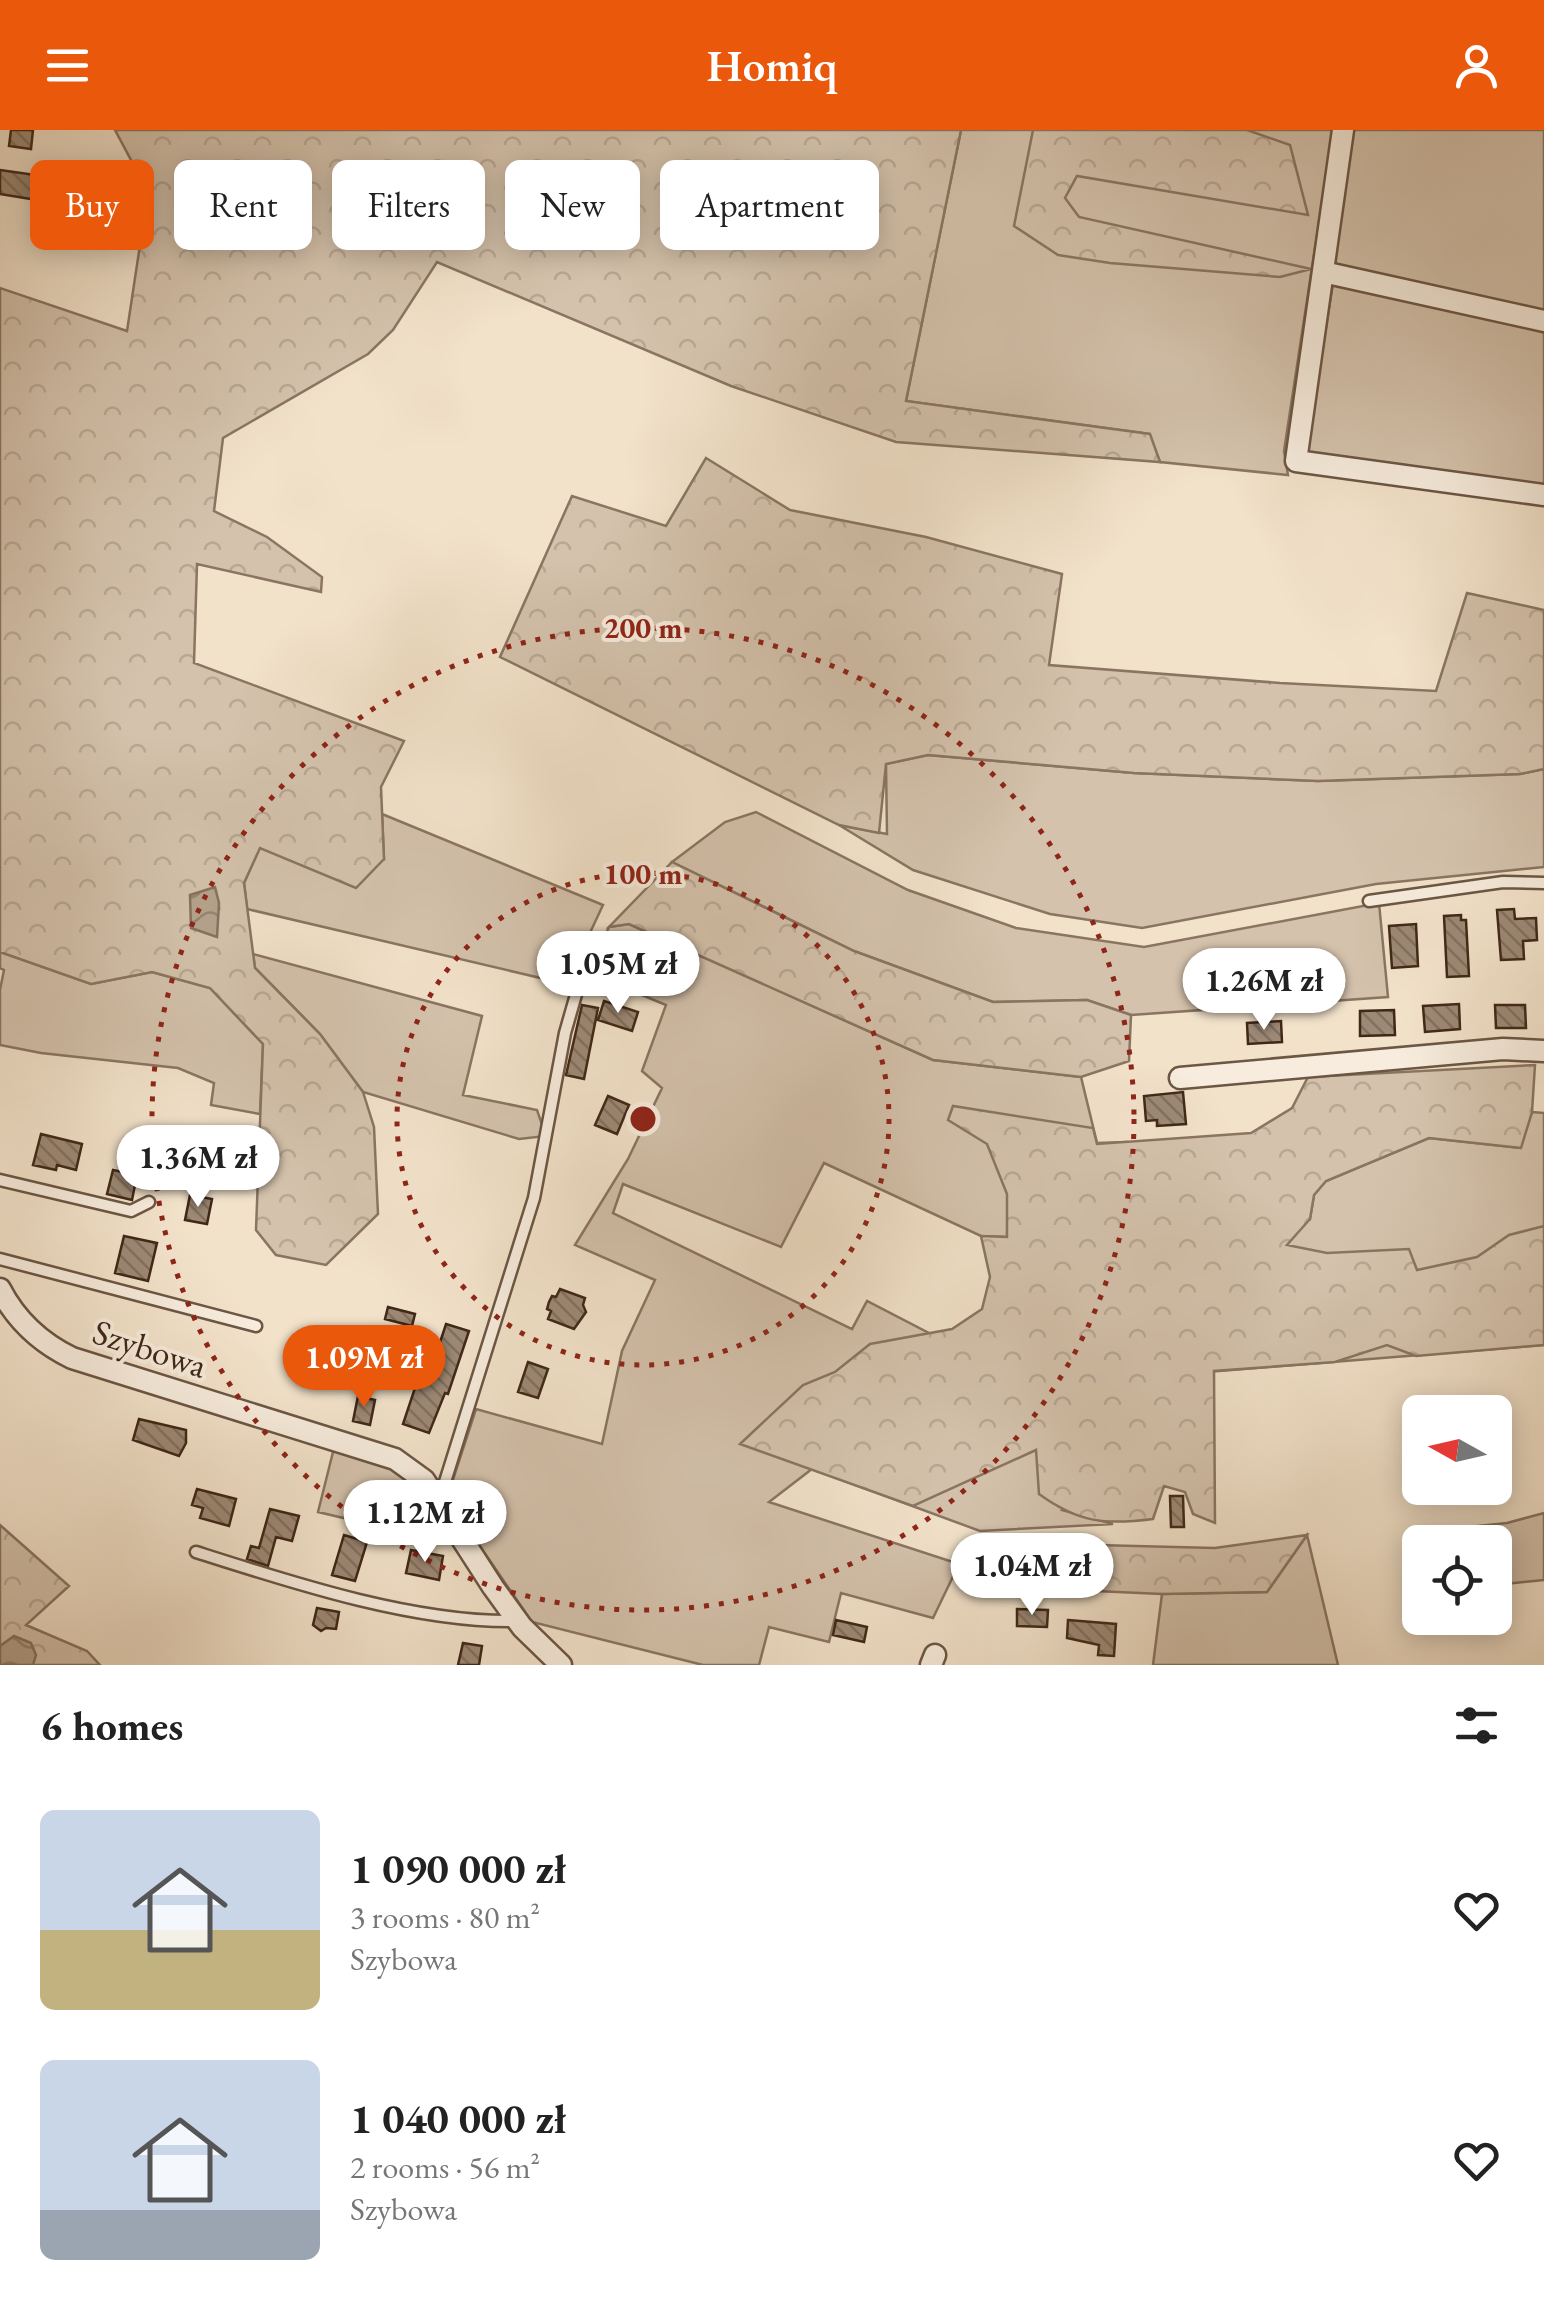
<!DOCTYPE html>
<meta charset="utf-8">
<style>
:root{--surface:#fff;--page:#f6f6f6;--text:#222;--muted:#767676;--accent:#ea580c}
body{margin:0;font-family:"EB Garamond",serif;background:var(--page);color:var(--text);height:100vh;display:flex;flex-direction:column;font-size:38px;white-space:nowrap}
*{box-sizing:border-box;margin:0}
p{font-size:32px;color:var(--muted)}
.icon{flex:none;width:55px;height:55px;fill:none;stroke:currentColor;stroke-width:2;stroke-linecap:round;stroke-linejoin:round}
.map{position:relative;height:1535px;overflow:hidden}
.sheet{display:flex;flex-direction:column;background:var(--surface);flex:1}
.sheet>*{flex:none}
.top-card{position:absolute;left:30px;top:30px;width:1000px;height:90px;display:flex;gap:20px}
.needle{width:65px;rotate:278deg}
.fabs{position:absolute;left:1402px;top:1265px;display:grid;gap:20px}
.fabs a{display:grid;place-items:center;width:110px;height:110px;border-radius:15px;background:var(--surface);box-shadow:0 5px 25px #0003;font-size:50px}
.price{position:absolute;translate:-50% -85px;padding:0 22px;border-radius:35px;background:#fff;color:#222;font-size:32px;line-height:65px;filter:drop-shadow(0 2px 5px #0008)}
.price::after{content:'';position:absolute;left:50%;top:60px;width:30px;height:22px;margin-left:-15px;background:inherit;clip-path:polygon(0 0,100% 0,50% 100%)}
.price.selected{background:var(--accent);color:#fff}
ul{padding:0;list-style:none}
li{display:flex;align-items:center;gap:30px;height:250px;padding:0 40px}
li span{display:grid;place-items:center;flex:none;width:280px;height:200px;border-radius:15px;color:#555}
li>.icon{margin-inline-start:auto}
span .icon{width:120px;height:120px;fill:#fffc;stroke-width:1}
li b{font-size:42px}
h2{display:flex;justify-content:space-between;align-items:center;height:120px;padding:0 40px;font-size:42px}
.chip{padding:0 35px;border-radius:15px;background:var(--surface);box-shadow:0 5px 25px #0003;font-size:35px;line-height:90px}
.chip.selected{background:var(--accent);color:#fff}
header{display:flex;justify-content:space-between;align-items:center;height:130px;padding:0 40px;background:var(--accent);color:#fff;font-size:45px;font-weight:600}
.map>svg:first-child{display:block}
</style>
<header><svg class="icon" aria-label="menu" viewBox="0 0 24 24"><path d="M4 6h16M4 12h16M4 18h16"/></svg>Homiq<svg class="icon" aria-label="person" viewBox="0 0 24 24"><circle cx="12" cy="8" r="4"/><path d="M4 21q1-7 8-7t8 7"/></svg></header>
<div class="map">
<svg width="1544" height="1535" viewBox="0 0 1544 1535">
<defs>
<pattern id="forest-crowns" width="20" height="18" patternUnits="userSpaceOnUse" patternTransform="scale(2.5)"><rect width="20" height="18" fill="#d4c2ac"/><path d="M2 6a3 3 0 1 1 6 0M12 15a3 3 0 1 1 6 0" fill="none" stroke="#b7a793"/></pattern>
<pattern id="water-waves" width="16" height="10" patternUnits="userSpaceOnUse" patternTransform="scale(2.5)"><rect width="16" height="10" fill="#b5a38d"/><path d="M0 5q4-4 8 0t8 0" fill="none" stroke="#958572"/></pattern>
<pattern id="building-back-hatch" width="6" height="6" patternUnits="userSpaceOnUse" patternTransform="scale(2.5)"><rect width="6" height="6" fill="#9d8975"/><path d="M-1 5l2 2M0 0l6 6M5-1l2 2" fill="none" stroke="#81705f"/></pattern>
</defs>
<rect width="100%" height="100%" fill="#f2e2ca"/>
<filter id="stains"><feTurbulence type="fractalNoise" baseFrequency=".002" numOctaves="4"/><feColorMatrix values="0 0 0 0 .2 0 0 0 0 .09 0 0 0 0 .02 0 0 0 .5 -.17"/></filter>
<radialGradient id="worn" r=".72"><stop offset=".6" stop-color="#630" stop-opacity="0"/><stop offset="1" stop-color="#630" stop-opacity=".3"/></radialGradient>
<path fill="#d4c2ac" stroke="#8a7562" stroke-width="2.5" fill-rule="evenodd" d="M961 0H1333L1284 321 1288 345 1160 332 1149 304 906 271Z
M1354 0H1544V183L1337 140 1332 132Z
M1333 153 1544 199V360L1306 324Z
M928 625 1134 643 1318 651 1520 644 1544 639V737L1376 754 1142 798 1050 784 913 740 839 695 887 704 886 634Z
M756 682 908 760 1016 798 1144 817 1379 773 1388 867 1131 885 1087 870 993 872 854 821 672 732 725 692Z
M382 684 603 775 566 854 247 779 244 753 260 717 384 729Z
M629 794 933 930 1081 947 1097 1013 1127 1012 1310 1089 1314 1065 1326 1051 1429 1008 1520 1018 1532 982 1544 983V1215L1169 1245 1062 1380 1113 1394 980 1401 812 1339 769 1372 959 1434 933 1488 841 1463 829 1512 769 1497 759 1535H703L532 1492 447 1368 476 1279 602 1314 622 1221 655 1150 575 1115 628 1029 662 958 642 941 666 875 589 843 609 797ZM824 1033 981 1106 1007 1107 1008 1065 1015 1214 958 1218 867 1171 852 1199 613 1083 623 1054 781 1117Z
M0 822 91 854 152 842 210 858 263 914 260 984 211 975 214 953 178 938 41 923 0 915V860L4 840 0 838Z
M253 824 482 886 463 965 537 980 546 1006 519 1009 363 962 320 904 255 838Z
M334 1318 388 1336 420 1359 454 1414 318 1382Z
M1544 1383V1450L1495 1455V1412H1420V1440L1410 1403 1507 1393Z
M1307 1405 1338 1535H1153L1162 1464 1267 1462Z"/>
<path fill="url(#forest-crowns)" stroke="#8a7562" stroke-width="2.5" d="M115 0H961L906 271 1150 304 1160 332 896 312 731 256 437 132 393 200 368 224 223 308 214 381 267 407 322 447 321 462 197 434 194 533 404 611 381 657 384 729 356 758 260 718 244 753 255 838 320 904 363 962 374 997 378 1084 326 1135 276 1125 256 1100 263 914 210 858 152 842 91 854 0 822V158L127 201 148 62Z
M1033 0H1247L1290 15 1308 85 1077 46 1065 68 1079 87 1311 139 1280 147 1110 133 1058 125 1014 96Z
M706 328 790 380 926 407 1062 444 1049 535 1280 553 1436 561 1467 463 1544 480V639L1520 644 1318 651 1134 643 928 625 886 634 879 703 839 695 500 527 572 366 666 396Z
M672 732 854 821 993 872 1087 870 1131 885 1129 931 1081 947 933 930 629 794 609 797Z
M1535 935 1532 982 1521 1018 1429 1008 1326 1051 1314 1065 1310 1089 1287 1115 1327 1123 1409 1119 1417 1140 1477 1127 1509 1105 1544 1096V1215L1416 1226 1387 1215 1335 1232 1214 1241 1215 1393 1193 1384 1185 1362 1164 1356 1153 1389C1105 1395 1079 1393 1039 1364L1036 1320 913 1376 740 1314 803 1255 835 1242 870 1214 952 1199 982 1179 990 1147 981 1106 1007 1107V1064L987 1014 948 990 953 976 1093 998 1097 1014 1251 1003 1292 978 1308 947Z
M0 1395 69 1456 26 1495 87 1521 100 1535H0Z
M1307 1405 1267 1462 1162 1464 961 1455 973 1430 985 1416 1017 1413 1215 1418Z"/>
<path fill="url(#water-waves)" stroke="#86725e" stroke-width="2.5" d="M215 757 219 773 217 807 191 798 190 765Z
M14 1506 31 1513 36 1525 33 1535H0V1516Z"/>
<path fill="url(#building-back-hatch)" stroke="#402818" stroke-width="2.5" d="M11 0H33L31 19 9 16Z
M0 40 42 46 82 58 74 84 48 76 49 72 0 64Z
M1514 779 1515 789 1536 788 1537 810 1523 811 1524 829 1501 830 1497 780Z
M1461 785V790H1466L1469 846 1447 847 1444 786Z
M1416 794 1418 836 1392 838 1389 796Z
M604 871 638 882 632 901 598 890Z
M1459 874 1460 899 1425 902 1423 876Z
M582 875 598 878 584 949 566 945Z
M1495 875H1525L1526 898H1496Z
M1394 880 1395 905 1360 906V881Z
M1281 891 1282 912 1248 914 1247 893Z
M1183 962 1186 994 1157 996V990L1146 991 1144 966Z
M608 966 629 975 617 1004 595 995Z
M41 1004 82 1014 76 1040 57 1035 56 1040 33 1035Z
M190 1019 224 1023 222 1040 188 1035Z
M113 1040 137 1045 132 1070 107 1064Z
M190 1065 212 1069 207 1094 185 1090Z
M124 1106 157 1113 148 1151 115 1143Z
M560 1159 585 1168 583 1175 586 1182 574 1199 548 1189 551 1181 547 1179 549 1172 552 1166 556 1167Z
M388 1177 415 1184 412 1196 385 1189Z
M446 1194 469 1201 448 1264 445 1263 429 1303 403 1294 416 1255 408 1251 415 1234 431 1240Z
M371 1197 391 1204 382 1227 362 1220Z
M528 1232 548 1239 538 1268 518 1262Z
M358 1266 375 1270 370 1295 353 1291Z
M139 1289 186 1300V1313L179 1326 133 1310Z
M197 1359 236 1369 229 1396 200 1388 203 1378 192 1375Z
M1170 1366H1183L1184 1397H1171Z
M270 1379 299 1386 292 1411 276 1407 268 1436 247 1429 251 1416 259 1418Z
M344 1405 367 1412 355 1451 332 1445Z
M411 1420 443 1426 439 1450 406 1443Z
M317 1478 339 1482 336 1499 326 1498 321 1501 313 1495Z
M1017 1479 1048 1480 1047 1497 1017 1496Z
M836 1490 867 1497 864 1512 833 1505Z
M1068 1490 1116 1494 1114 1526 1098 1525 1099 1515 1067 1508Z
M463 1513 482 1516 479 1535H458Z"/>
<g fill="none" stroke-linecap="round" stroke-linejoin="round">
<g stroke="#6c5644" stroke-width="15">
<path id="service" d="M1369 771 1503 752 1544 753
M0 1050 131 1081 149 1072
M0 1129 256 1196
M439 1371 534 1068 565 903 577 861
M196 1422C293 1453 415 1493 516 1491"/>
</g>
<g stroke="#6c5644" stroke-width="25">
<path id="minor" d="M1343 0 1296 331 1544 365
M1323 142 1544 191
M1180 948 1503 919 1544 921
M0 1159C16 1190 41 1213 72 1228L395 1329 424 1350 493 1457 522 1497 561 1535
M931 1535 935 1525"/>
</g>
<use href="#service" stroke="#f7ecdd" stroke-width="10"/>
<use href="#minor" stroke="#f7ecdd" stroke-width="20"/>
</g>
<g fill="none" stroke="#8f2418" stroke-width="5" stroke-dasharray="5 10">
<circle cx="643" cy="989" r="246"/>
<circle cx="643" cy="989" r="491"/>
</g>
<g text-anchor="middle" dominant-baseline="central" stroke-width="8" stroke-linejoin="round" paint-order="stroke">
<g font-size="35" fill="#402818" stroke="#f7ecdd">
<text transform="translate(150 1218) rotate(18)">Szybowa</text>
</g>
</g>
<circle cx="643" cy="989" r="15" fill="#8f2418" stroke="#f7ecdd" stroke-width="5"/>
<g font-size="30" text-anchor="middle" font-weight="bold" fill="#8f2418" stroke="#f7ecdd" stroke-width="8" stroke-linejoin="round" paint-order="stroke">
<text x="643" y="508">200 m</text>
<text x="643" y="754">100 m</text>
</g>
<rect width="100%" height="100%" filter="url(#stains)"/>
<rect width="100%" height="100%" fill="url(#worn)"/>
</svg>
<div class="fabs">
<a><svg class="needle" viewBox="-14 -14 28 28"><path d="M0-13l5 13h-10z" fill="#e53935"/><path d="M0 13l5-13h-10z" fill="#767676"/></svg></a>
<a><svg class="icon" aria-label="locate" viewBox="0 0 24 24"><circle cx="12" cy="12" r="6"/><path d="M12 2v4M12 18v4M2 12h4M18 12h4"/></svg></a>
</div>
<b class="price" style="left:618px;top:886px">1.05M zł</b>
<b class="price" style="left:1264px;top:903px">1.26M zł</b>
<b class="price" style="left:198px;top:1080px">1.36M zł</b>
<b class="price selected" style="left:364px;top:1280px">1.09M zł</b>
<b class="price" style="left:425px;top:1435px">1.12M zł</b>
<b class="price" style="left:1032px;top:1488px">1.04M zł</b>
<div class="top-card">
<a class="chip selected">Buy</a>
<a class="chip">Rent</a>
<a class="chip">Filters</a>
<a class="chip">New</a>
<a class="chip">Apartment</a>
</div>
</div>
<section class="sheet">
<h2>6 homes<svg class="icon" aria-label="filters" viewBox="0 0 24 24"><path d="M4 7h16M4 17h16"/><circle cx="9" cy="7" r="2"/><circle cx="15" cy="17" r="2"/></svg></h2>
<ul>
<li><span style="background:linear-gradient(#c9d6e8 60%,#c2b280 0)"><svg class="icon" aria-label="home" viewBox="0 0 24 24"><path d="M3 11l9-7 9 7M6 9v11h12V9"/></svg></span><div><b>1 090 000 zł</b><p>3 rooms · 80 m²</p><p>Szybowa</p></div><svg class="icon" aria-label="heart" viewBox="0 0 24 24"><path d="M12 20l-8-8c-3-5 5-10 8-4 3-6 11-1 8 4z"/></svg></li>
<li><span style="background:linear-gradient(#c9d6e8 75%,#9aa5b1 0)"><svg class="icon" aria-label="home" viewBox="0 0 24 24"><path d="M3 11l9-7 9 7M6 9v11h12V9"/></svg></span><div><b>1 040 000 zł</b><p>2 rooms · 56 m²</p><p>Szybowa</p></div><svg class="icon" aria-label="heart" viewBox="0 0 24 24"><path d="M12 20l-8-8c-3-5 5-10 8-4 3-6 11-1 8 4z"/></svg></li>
</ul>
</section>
